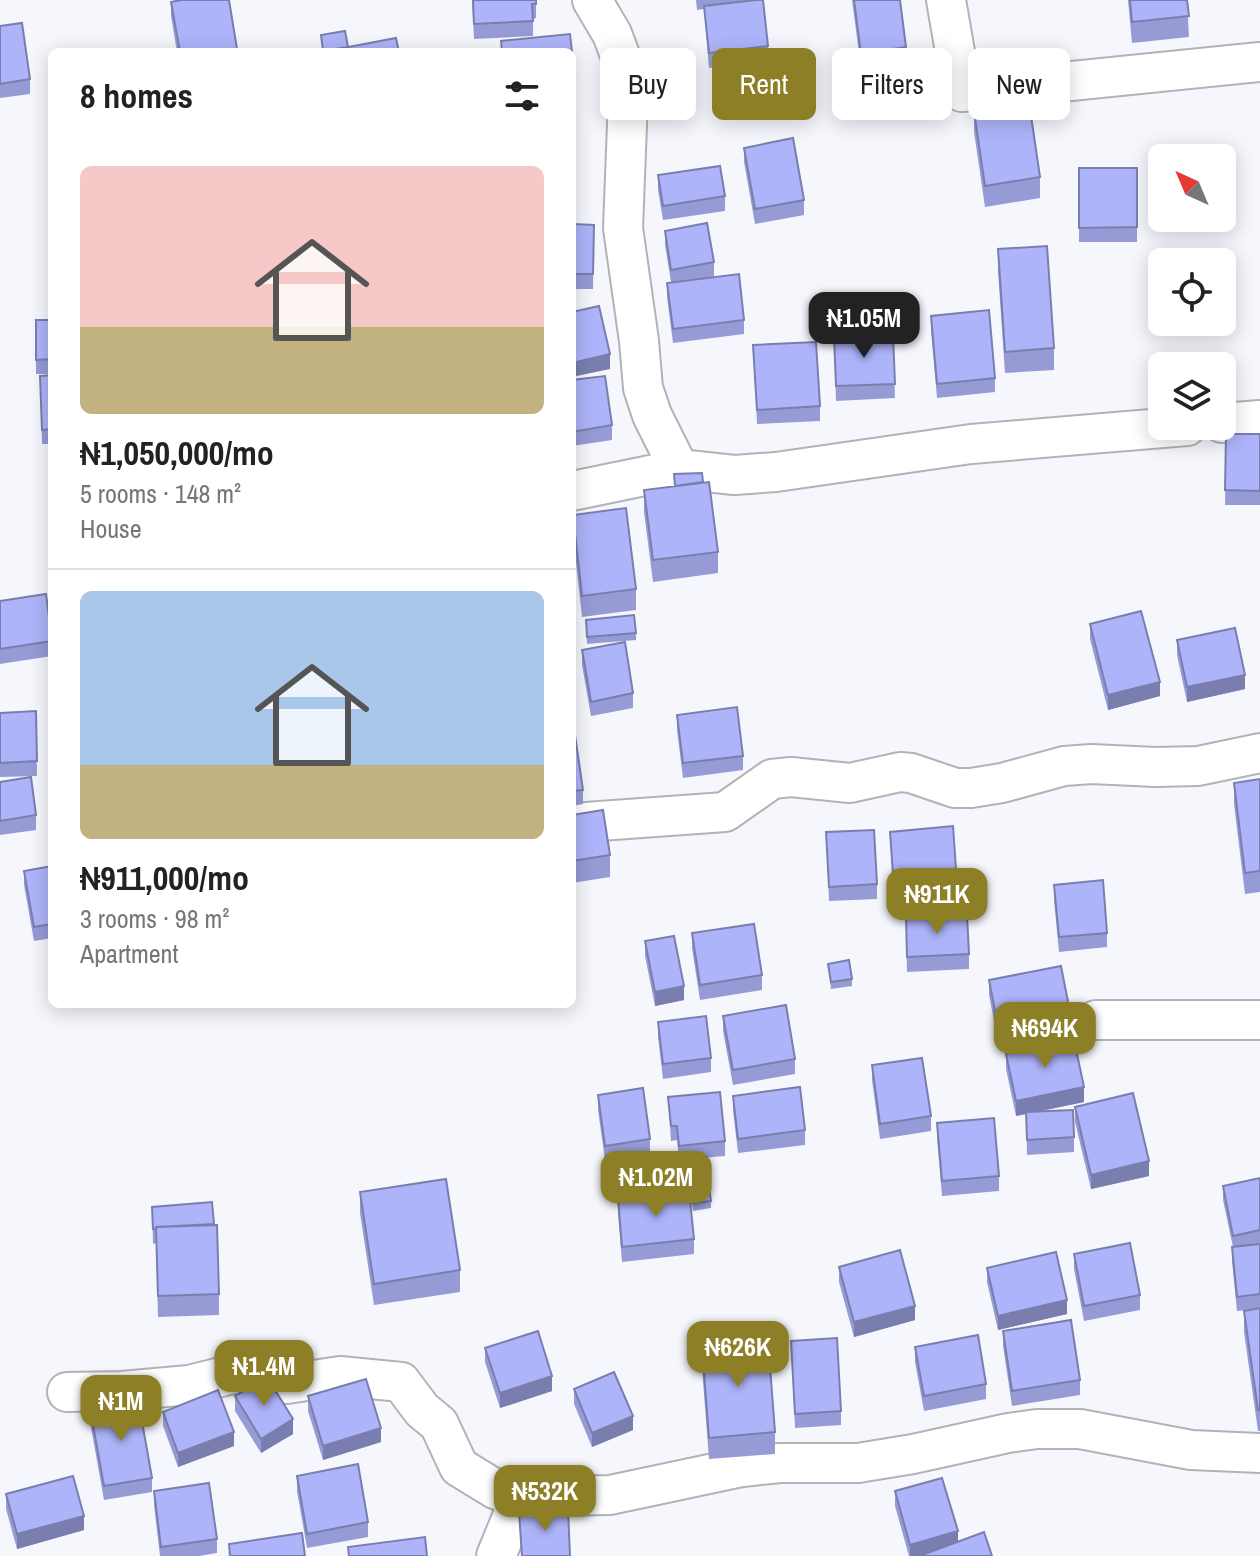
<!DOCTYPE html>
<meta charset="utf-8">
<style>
:root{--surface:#fff;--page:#f2f2f2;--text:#222;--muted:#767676;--line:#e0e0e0;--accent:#8d7f26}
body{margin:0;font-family:"Archivo Narrow",sans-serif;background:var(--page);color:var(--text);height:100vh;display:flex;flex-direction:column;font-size:30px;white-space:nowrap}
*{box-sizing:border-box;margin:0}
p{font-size:26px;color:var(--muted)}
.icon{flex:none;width:44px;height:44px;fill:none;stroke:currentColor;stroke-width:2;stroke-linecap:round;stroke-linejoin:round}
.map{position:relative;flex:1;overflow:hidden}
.side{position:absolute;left:48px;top:48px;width:528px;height:960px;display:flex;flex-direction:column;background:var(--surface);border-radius:12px;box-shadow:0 4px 20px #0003}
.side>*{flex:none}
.guide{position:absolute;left:600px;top:48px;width:540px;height:72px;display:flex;gap:16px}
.needle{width:52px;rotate:316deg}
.controls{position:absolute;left:1148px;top:144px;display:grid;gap:16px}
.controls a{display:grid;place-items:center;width:88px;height:88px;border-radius:12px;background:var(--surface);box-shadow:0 4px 20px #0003;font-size:40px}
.price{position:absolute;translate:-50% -68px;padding:0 18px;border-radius:16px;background:var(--accent);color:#fff;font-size:26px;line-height:52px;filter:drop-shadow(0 2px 4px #0008)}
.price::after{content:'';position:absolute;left:50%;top:48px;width:24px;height:18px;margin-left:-12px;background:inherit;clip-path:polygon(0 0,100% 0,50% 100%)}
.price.active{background:#222;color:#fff}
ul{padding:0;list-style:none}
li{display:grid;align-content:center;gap:16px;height:424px;padding:0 32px}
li+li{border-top:2px solid var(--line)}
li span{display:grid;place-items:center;height:248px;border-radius:12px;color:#555}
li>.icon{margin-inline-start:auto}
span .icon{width:144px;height:144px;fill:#fffc;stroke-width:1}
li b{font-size:34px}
h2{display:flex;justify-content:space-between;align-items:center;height:96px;padding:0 32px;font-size:34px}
.pill{padding:0 28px;border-radius:12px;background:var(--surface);box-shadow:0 4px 20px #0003;font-size:28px;line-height:72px}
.pill.active{background:var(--accent);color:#fff}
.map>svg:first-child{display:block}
</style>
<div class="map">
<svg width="1260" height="1556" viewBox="0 0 1260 1556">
<rect width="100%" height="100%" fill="#f6f7fd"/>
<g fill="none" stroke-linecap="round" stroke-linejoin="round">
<g stroke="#b2b3b8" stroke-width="42">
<path id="minor" d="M592 0 612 34 623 63 628 99 623 228 639 341 643 388 652 415 679 469
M946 0 962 92 1260 62
M1222 423 1260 420
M572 491 679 469 734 475 776 472 971 444 1187 426
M572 823 725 812 772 779 791 777 850 783 900 772 911 773 955 788H971L1002 783 1064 766 1091 764 1156 767 1198 766 1260 753
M1096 1020H1260
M67 1392 122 1391 189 1385 245 1371H270L287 1384 340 1376 401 1382 422 1410 439 1424 459 1467 495 1489 520 1498 547 1496 610 1495 742 1467 780 1463H858L913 1454 1008 1433 1037 1429H1080L1191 1450 1260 1453
M496 1556 520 1498"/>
</g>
<use href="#minor" stroke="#fff" stroke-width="38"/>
</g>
<path fill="#969bd6" d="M472 0H536V18L533 19V36L474 39Z
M696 0H763L768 46V60L709 68 704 9 697 10Z
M852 0H900L906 47V62L861 68Z
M1128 0H1187L1189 37 1132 43Z
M171 2 237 49V52H177L171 16Z
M0 26 30 79V94L0 98Z
M572 53 575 79V93L572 94Z
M974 111 1040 177V198L985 207 974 132Z
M744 148 804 200V215L755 224 744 162Z
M1079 168H1137V242H1079Z
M658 175 725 196V211L663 220 658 190Z
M572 224 594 225 593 289H572Z
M665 231 714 262V277L744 320V334L673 343 667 297V283L671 282 665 245Z
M998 249 1054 348V370L1005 373 998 271Z
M931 316 995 378V392L937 398 931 330Z
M36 320H52V374H36Z
M893 335 895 398 836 401 834 337Z
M753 345 820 406V421L757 424Z
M52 375V444H42L40 376Z
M572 380 612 425V440L572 446Z
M1226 434H1260V505H1225Z
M703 482 718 552V573L653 582 644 512V490Z
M573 515 636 589V610L582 617 573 536Z
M0 601 52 636V656L0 664Z
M586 620 636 633V640L587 644Z
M1090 624 1160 696 1108 710 1090 639Z
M1177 640 1245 689 1187 702 1177 655Z
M582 650 633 693V708L591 716 582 665Z
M36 711 37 776 0 777V713Z
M677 715 743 756V770L683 778 677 730Z
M572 735 583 790V804L572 806Z
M1260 779V892L1245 894 1234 804V783Z
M0 782 36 815V830L0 835Z
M572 815 610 855V877L572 883Z
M826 832 877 884V899L829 901Z
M890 832 957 883V897L894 903Z
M52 866V938L34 941 24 885V871Z
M1054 885 1107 933V947L1059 952 1054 900Z
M906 932 969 954V969L907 972Z
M692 933 762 975V990L700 1000 692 948Z
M645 941 684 1000 655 1006 645 956Z
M828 964 852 979V986L831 989Z
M989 980 1071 1017V1032L999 1046 989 995Z
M723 1016 795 1059V1074L733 1085 723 1031Z
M658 1022 711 1058V1072L663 1079 658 1037Z
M1006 1054 1084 1102 1036 1112 1074 1137V1152L1027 1155 1026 1114 1016 1116 1006 1069Z
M872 1065 931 1116V1131L880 1139 872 1080Z
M598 1095 650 1139V1153L605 1160 598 1110Z
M733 1096 805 1130V1145L738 1153 733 1110Z
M668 1097 725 1141V1156L679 1160 677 1140 671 1141Z
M1075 1107 1149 1176 1091 1189 1075 1122Z
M937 1123 999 1176V1191L942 1196 937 1138Z
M687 1166 711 1201V1208L693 1211Z
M1260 1178V1431H1258L1244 1332V1311L1248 1310 1237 1311 1232 1261 1233 1247 1223 1200V1186Z
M360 1192 460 1270V1292L374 1305 360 1213Z
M618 1198 694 1239V1254L622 1262 618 1213Z
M152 1207 214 1224 219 1294V1315L158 1317 156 1243 153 1244Z
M1074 1254 1140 1295V1310L1084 1321 1074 1269Z
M839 1267 915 1320 854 1337 839 1282Z
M987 1268 1067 1314 998 1330 987 1282Z
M1003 1331 1080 1380V1395L1012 1406 1003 1346Z
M791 1341 841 1411V1425L795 1428Z
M702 1346 775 1432V1454L709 1459 702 1368Z
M915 1347 986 1384V1399L924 1411 915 1362Z
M485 1348 552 1391 500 1408 485 1362Z
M574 1389 633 1430 592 1447 574 1404Z
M235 1396 293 1434 261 1453 235 1411Z
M308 1396 381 1442 323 1460 308 1411Z
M90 1408 152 1478V1492L104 1500 90 1422Z
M163 1412 234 1446 178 1467 163 1426Z
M297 1476 368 1522V1537L307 1548 297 1491Z
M154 1491 217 1539V1553L199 1556H160L154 1505Z
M895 1491 958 1542 992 1556H909L895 1506Z
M6 1494 84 1530 17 1549 6 1509Z"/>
<path fill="#7a7eae" d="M610 354V369L572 377V363Z
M1245 675V689L1187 702V687Z
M1160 682V696L1108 710V695Z
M684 986V1000L655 1006V992Z
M1084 1087V1102L1016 1116V1101Z
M1149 1161V1176L1091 1189V1175Z
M1067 1300V1314L998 1330V1316Z
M915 1306V1320L854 1337V1322Z
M552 1376V1391L500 1408V1393Z
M633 1416V1430L592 1447V1433Z
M293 1419V1434L261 1453V1439Z
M381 1428V1442L323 1460V1446Z
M234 1432V1446L178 1467V1453Z
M84 1516V1530L17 1549V1534Z
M958 1531V1546L924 1556H910V1545Z"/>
<path fill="#aeb4f9" stroke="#7a7eae" stroke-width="2" d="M181 0H229L237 49 221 52H180L171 2Z
M473 0H536V4H532L533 21 474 24Z
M756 0H763L768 46 709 53 704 6Z
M854 0H900L906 47 861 54Z
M1130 0H1187L1189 16 1132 22Z
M22 23 30 79 0 84V26Z
M345 31 348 47 323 51 321 35Z
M570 34 572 52H502L501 41Z
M396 38 399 52H334L333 50Z
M495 49V52H475V51Z
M572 53 575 79H572Z
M1029 102 1040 177 985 186 974 111Z
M793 138 804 200 755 209 744 148Z
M720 166 725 196 663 206 658 175Z
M1079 168H1137V227L1079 228Z
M707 223 714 262 671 270 665 231Z
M572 224 594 225 593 274H572Z
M1047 246 1054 348 1005 352 998 249Z
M739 274 744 320 673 329 667 283Z
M599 306 610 354 572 363V312Z
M989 310 995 378 937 384 931 316Z
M36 320H52V359L36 360Z
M893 335 895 384 836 386 834 337Z
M816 342 820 406 757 410 753 345Z
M52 375V429L42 430 40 376Z
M605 376 612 425 572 432V380Z
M1226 434H1260V491L1225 490Z
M702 473 703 482 675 486 674 474Z
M709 482 718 552 653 560 644 490Z
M626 508 636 589 582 596 573 515Z
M46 594 52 641 0 649V601Z
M1141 611 1160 682 1108 695 1090 624Z
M634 615 636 633 587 637 586 620Z
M1235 628 1245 675 1187 687 1177 640Z
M625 642 633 693 591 702 582 650Z
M737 707 743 756 683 763 677 715Z
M36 711 37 761 0 763V713Z
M572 735H575L583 790 572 791Z
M31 777 36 815 0 821V782Z
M1260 779V871L1245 873 1234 783Z
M603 810 610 855 572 861V815Z
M953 826 957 883 894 888 890 832Z
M874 830 877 884 829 887 826 832Z
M52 866V924L34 927 24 871Z
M1103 880 1107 933 1059 937 1054 885Z
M967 915 969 954 907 957 906 917Z
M754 924 762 975 700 985 692 933Z
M674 936 684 986 655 992 645 941Z
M849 960 852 979 831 982 828 964Z
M1061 966 1071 1017 999 1031 989 980Z
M786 1005 795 1059 733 1070 723 1016Z
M706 1016 711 1058 663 1064 658 1022Z
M1074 1040 1084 1087 1016 1101 1006 1054Z
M922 1058 931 1116 880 1124 872 1065Z
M800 1087 805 1130 738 1139 733 1096Z
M643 1088 650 1139 605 1146 598 1095Z
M720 1092 725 1141 679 1146 677 1126H671L668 1097Z
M1133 1093 1149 1161 1091 1175 1075 1107Z
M1073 1110 1074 1137 1027 1140 1026 1112Z
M994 1118 999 1176 942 1181 937 1123Z
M706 1164 711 1201 693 1203 687 1166Z
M1260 1178V1230L1233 1236 1223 1186Z
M446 1179 460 1270 374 1284 360 1192Z
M689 1190 694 1239 622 1247 618 1198Z
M212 1202 214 1224 156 1227V1229H153L152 1207Z
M217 1225 219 1294 158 1296 156 1227Z
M1130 1243 1140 1295 1084 1306 1074 1254Z
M1260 1244V1294L1237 1297 1232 1247Z
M900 1250 915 1306 854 1322 839 1267Z
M1056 1252 1067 1300 998 1316 987 1268Z
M1260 1308V1410H1258L1244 1311Z
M1071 1320 1080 1380 1012 1391 1003 1331Z
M538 1331 552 1376 500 1393 485 1348Z
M978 1335 986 1384 924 1396 915 1347Z
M837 1338 841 1411 795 1414 791 1341Z
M768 1340 775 1432 709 1438 702 1346Z
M614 1372 633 1416 592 1433 574 1389Z
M267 1377 293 1419 261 1439 235 1396Z
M366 1379 381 1428 323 1446 308 1396Z
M218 1390 234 1432 178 1453 163 1412Z
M138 1399 152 1478 104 1486 90 1408Z
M358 1464 368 1522 307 1534 297 1476Z
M73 1476 84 1516 17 1534 6 1494Z
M942 1478 958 1531 910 1545 895 1491Z
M209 1483 217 1539 161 1547 154 1491Z
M568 1509 570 1556H522L519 1512Z
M984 1532 992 1556H923L922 1555Z
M302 1533 305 1556H230L229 1544Z
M425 1537 427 1556H349L348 1547Z"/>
</svg>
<div class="controls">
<a><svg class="needle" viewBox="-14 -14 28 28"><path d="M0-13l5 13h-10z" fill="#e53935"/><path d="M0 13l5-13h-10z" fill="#767676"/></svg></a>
<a><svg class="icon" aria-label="locate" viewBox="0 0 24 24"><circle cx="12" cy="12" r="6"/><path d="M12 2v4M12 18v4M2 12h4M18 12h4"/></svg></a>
<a><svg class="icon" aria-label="layers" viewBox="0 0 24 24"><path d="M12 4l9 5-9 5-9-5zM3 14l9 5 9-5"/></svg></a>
</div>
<b class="price active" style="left:864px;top:360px">₦1.05M</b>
<b class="price" style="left:937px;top:936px">₦911K</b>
<b class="price" style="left:1045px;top:1070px">₦694K</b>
<b class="price" style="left:656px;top:1219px">₦1.02M</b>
<b class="price" style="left:738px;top:1389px">₦626K</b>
<b class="price" style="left:264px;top:1408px">₦1.4M</b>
<b class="price" style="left:121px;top:1443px">₦1M</b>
<b class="price" style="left:545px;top:1533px">₦532K</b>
<div class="guide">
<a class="pill">Buy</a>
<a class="pill active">Rent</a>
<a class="pill">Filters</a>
<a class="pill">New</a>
</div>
<section class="side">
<h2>8 homes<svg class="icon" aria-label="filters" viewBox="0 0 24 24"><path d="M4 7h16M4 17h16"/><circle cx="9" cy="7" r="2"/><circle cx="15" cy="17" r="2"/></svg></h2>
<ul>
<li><span style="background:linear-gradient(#f6c9c9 65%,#c2b280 0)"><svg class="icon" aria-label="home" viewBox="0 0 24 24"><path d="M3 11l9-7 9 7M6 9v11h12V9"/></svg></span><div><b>₦1,050,000/mo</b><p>5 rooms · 148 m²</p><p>House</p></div></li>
<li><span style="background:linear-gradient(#a9c7e8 70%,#c2b280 0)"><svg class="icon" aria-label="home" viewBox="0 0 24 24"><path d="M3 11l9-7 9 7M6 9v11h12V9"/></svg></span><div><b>₦911,000/mo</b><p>3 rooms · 98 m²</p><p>Apartment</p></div></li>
</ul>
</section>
</div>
